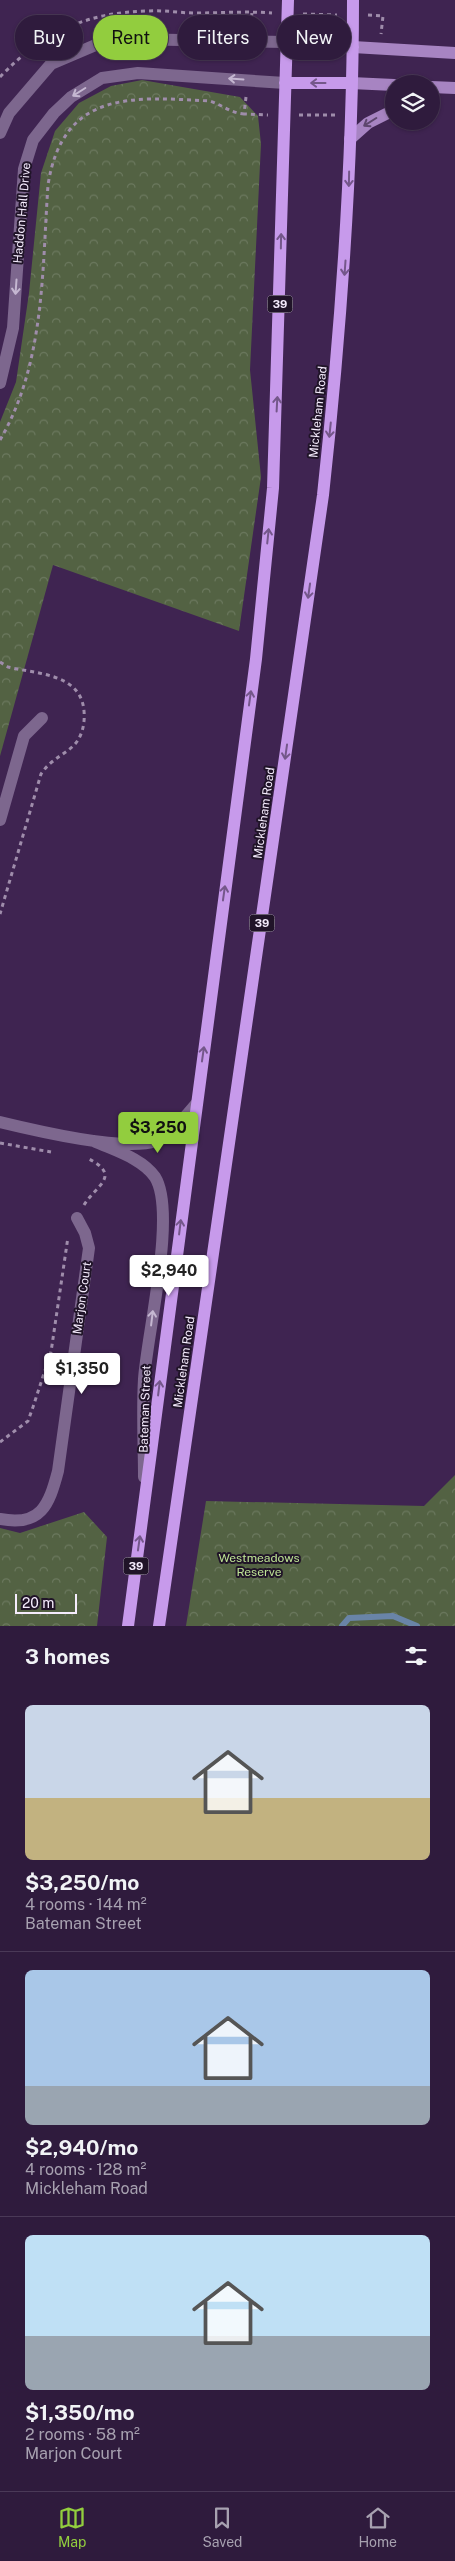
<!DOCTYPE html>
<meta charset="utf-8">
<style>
:root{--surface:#2f1b3d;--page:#372444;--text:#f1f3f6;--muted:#a7a1b0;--line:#4a3957;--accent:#92cd3e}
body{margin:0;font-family:"Public Sans",sans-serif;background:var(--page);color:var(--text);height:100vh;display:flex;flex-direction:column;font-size:19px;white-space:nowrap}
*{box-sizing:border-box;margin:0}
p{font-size:16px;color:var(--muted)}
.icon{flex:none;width:28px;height:28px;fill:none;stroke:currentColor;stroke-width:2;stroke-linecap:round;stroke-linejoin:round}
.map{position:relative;height:1626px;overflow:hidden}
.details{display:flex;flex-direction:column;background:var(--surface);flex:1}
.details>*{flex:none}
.top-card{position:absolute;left:15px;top:15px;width:425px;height:45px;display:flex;gap:10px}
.tools{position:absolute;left:385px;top:75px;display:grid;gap:10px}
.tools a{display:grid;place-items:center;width:55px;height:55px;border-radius:50%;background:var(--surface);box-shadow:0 1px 4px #0004,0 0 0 1px var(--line);font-size:25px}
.scale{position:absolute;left:15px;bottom:12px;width:62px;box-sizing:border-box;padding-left:5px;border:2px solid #f5ecfd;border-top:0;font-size:14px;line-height:18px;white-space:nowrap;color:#f5ecfd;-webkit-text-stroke:4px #201428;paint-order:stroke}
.price{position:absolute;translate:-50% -42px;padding:0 11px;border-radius:5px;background:#fff;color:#222;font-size:16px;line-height:32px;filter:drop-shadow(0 1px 2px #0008)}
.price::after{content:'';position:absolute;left:50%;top:30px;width:15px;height:11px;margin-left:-8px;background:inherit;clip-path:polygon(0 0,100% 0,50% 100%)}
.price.selected{background:var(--accent);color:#111}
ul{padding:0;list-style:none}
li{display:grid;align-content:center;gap:10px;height:265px;padding:0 25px}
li+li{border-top:1px solid var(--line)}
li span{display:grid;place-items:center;height:155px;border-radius:8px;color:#555}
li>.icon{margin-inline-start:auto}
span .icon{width:90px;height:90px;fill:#fffc;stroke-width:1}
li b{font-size:21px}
h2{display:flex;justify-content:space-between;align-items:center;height:60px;padding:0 25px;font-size:21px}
.pill{padding:0 18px;border-radius:22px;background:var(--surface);box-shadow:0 1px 4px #0004,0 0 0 1px var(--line);font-size:18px;line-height:45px}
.pill.selected{background:var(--accent);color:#111}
.tab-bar{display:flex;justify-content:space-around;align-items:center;height:70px;border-top:1px solid var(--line);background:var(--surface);font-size:14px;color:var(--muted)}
.tab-bar a{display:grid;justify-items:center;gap:2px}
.tab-bar .selected{color:var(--accent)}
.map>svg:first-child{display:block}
</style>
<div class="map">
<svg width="455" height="1626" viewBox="0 0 455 1626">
<defs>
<pattern id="forest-crowns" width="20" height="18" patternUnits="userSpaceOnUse" patternTransform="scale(1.25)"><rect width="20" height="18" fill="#536243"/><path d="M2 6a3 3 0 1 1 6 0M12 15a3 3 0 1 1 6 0" fill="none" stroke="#6c795f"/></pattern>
</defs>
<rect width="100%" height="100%" fill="#3f2451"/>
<path fill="url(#forest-crowns)" d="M142 80 240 97 258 116 261 144 250 370 261 477 239 631 53 565 0 756V422L16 382 29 293 41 173 55 131 79 103 111 86Z
M455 1475V1626H186L206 1501 424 1506Z
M84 1512 107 1537 97 1626H0V1528L20 1533Z"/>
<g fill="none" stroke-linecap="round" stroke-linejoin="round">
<path stroke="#6984a7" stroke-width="6" d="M342 1626 349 1618 393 1616 417 1626"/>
<path stroke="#9f8dab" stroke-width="3" stroke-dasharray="4 4" stroke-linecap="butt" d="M303 14 337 15
M368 15 383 16 381 34
M251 25 252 11
M0 77C43 32 87 12 149 11 165 10 180 13 195 13 221 13 246 11 272 13
M246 97 244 114 268 115
M299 115H335
M0 440C45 363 42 271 48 185 63 89 134 97 210 101 222 105 231 113 244 114
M0 662 8 667C36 674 81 673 84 711 85 721 83 732 78 740 70 753 52 757 41 774L0 914
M0 1143 51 1152
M84 1205C96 1185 123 1176 87 1158
M0 1442 28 1421 33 1407 51 1352 68 1237"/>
<path stroke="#7d678e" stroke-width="12" d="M0 133 9 113 51 64 105 41 129 39 286 42
M0 383 13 328 24 169 33 140 54 113 71 97 102 78 138 73 285 83
M0 820 24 736 42 718
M0 1122C33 1130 125 1152 155 1141 172 1134 185 1117 197 1103
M94 1141C113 1150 142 1158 155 1177 177 1212 147 1334 144 1379 142 1412 144 1445 144 1477
M0 1519C41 1527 49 1505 58 1471L89 1248 85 1233 77 1218"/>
<path stroke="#a784c2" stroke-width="12" d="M353 47 455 53
M351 83 394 85
M431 87 455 88
M350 139 368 123 394 110"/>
<path stroke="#c79aeb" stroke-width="12" d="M286 42 353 47
M285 83H351
M128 1626 256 659 273 488 288 0
M159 1626 323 495C341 330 353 166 353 0"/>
</g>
<defs><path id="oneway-shaft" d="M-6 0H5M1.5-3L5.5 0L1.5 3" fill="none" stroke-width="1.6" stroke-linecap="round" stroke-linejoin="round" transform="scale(1.25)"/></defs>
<g stroke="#c5b7d1">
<use href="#oneway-shaft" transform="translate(236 79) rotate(-176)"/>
<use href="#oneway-shaft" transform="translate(79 92) rotate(148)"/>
<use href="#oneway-shaft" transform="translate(16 287) rotate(94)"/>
<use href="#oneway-shaft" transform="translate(152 1318) rotate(-83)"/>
</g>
<g stroke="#74578a">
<use href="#oneway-shaft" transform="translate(318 83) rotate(-180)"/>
<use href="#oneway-shaft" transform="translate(349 179) rotate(91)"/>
<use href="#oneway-shaft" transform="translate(281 241) rotate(-89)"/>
<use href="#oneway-shaft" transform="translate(345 268) rotate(94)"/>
<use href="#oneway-shaft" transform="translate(277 404) rotate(-87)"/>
<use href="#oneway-shaft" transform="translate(330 430) rotate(96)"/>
<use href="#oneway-shaft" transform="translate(268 536) rotate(-84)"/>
<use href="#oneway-shaft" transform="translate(309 591) rotate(98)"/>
<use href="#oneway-shaft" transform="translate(250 698) rotate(-82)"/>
<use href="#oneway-shaft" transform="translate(286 752) rotate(98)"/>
<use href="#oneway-shaft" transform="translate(224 893) rotate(-82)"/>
<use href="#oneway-shaft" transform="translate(203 1054) rotate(-82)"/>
<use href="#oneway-shaft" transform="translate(180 1227) rotate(-83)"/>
<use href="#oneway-shaft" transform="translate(159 1388) rotate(-83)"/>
<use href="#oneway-shaft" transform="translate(139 1543) rotate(-82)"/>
</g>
<use stroke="#5d466d" href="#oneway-shaft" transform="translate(370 122) rotate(148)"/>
<g text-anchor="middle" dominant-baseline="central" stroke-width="4" stroke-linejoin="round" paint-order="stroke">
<g fill="#201428" stroke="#b5abbd" stroke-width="1">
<rect x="267.5" y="295.5" width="25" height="17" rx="4"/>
<rect x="249.5" y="914.5" width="25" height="17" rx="4"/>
<rect x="123.5" y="1557.5" width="25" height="17" rx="4"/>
</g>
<g font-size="11" font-weight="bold" fill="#f5ecfd">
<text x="280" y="304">39</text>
<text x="262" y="923">39</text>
<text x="136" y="1566">39</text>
</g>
<g font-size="12" fill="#f5ecfd" stroke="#201428">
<text transform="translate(22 213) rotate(-85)">Haddon Hall Drive</text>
<text transform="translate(318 412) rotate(-84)">Mickleham Road</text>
<text transform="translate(264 813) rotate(-82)">Mickleham Road</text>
<text transform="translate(82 1298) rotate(-82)">Marjon Court</text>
<text transform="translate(184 1362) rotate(-82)">Mickleham Road</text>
<text transform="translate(145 1409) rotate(-88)">Bateman Street</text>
</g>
<g font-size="12" fill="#bfe695" stroke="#201428">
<text x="259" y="1558">Westmeadows<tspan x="259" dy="14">Reserve</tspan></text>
</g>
</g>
</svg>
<div class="tools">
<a><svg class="icon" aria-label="layers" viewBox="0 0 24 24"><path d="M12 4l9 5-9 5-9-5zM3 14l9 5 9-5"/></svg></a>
</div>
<div class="scale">20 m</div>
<b class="price selected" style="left:158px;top:1154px">$3,250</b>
<b class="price" style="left:169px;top:1297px">$2,940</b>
<b class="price" style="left:82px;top:1395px">$1,350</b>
<div class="top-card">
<a class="pill">Buy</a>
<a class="pill selected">Rent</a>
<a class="pill">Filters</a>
<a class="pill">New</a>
</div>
</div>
<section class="details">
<h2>3 homes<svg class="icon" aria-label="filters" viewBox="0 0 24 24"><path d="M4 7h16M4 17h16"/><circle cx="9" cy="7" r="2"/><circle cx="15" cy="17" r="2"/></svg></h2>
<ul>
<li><span style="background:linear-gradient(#c9d6e8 60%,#c2b280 0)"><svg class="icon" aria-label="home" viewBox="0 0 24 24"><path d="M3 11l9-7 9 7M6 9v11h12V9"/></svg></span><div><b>$3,250/mo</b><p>4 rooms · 144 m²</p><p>Bateman Street</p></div></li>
<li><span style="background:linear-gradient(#a9c7e8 75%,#9aa5b1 0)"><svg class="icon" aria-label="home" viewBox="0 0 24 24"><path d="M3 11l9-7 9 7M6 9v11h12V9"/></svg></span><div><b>$2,940/mo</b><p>4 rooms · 128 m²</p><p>Mickleham Road</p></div></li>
<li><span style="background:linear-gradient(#bfe0f5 65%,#9aa5b1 0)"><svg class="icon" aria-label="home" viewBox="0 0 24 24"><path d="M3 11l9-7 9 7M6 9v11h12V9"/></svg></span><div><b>$1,350/mo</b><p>2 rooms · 58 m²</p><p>Marjon Court</p></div></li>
</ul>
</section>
<nav class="tab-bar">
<a class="selected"><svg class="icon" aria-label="map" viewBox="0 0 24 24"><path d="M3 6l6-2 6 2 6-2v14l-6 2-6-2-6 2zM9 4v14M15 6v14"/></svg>Map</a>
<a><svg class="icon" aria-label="saved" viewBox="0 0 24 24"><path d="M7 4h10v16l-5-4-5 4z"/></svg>Saved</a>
<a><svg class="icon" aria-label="home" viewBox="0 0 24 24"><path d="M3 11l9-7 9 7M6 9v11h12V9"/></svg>Home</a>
</nav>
